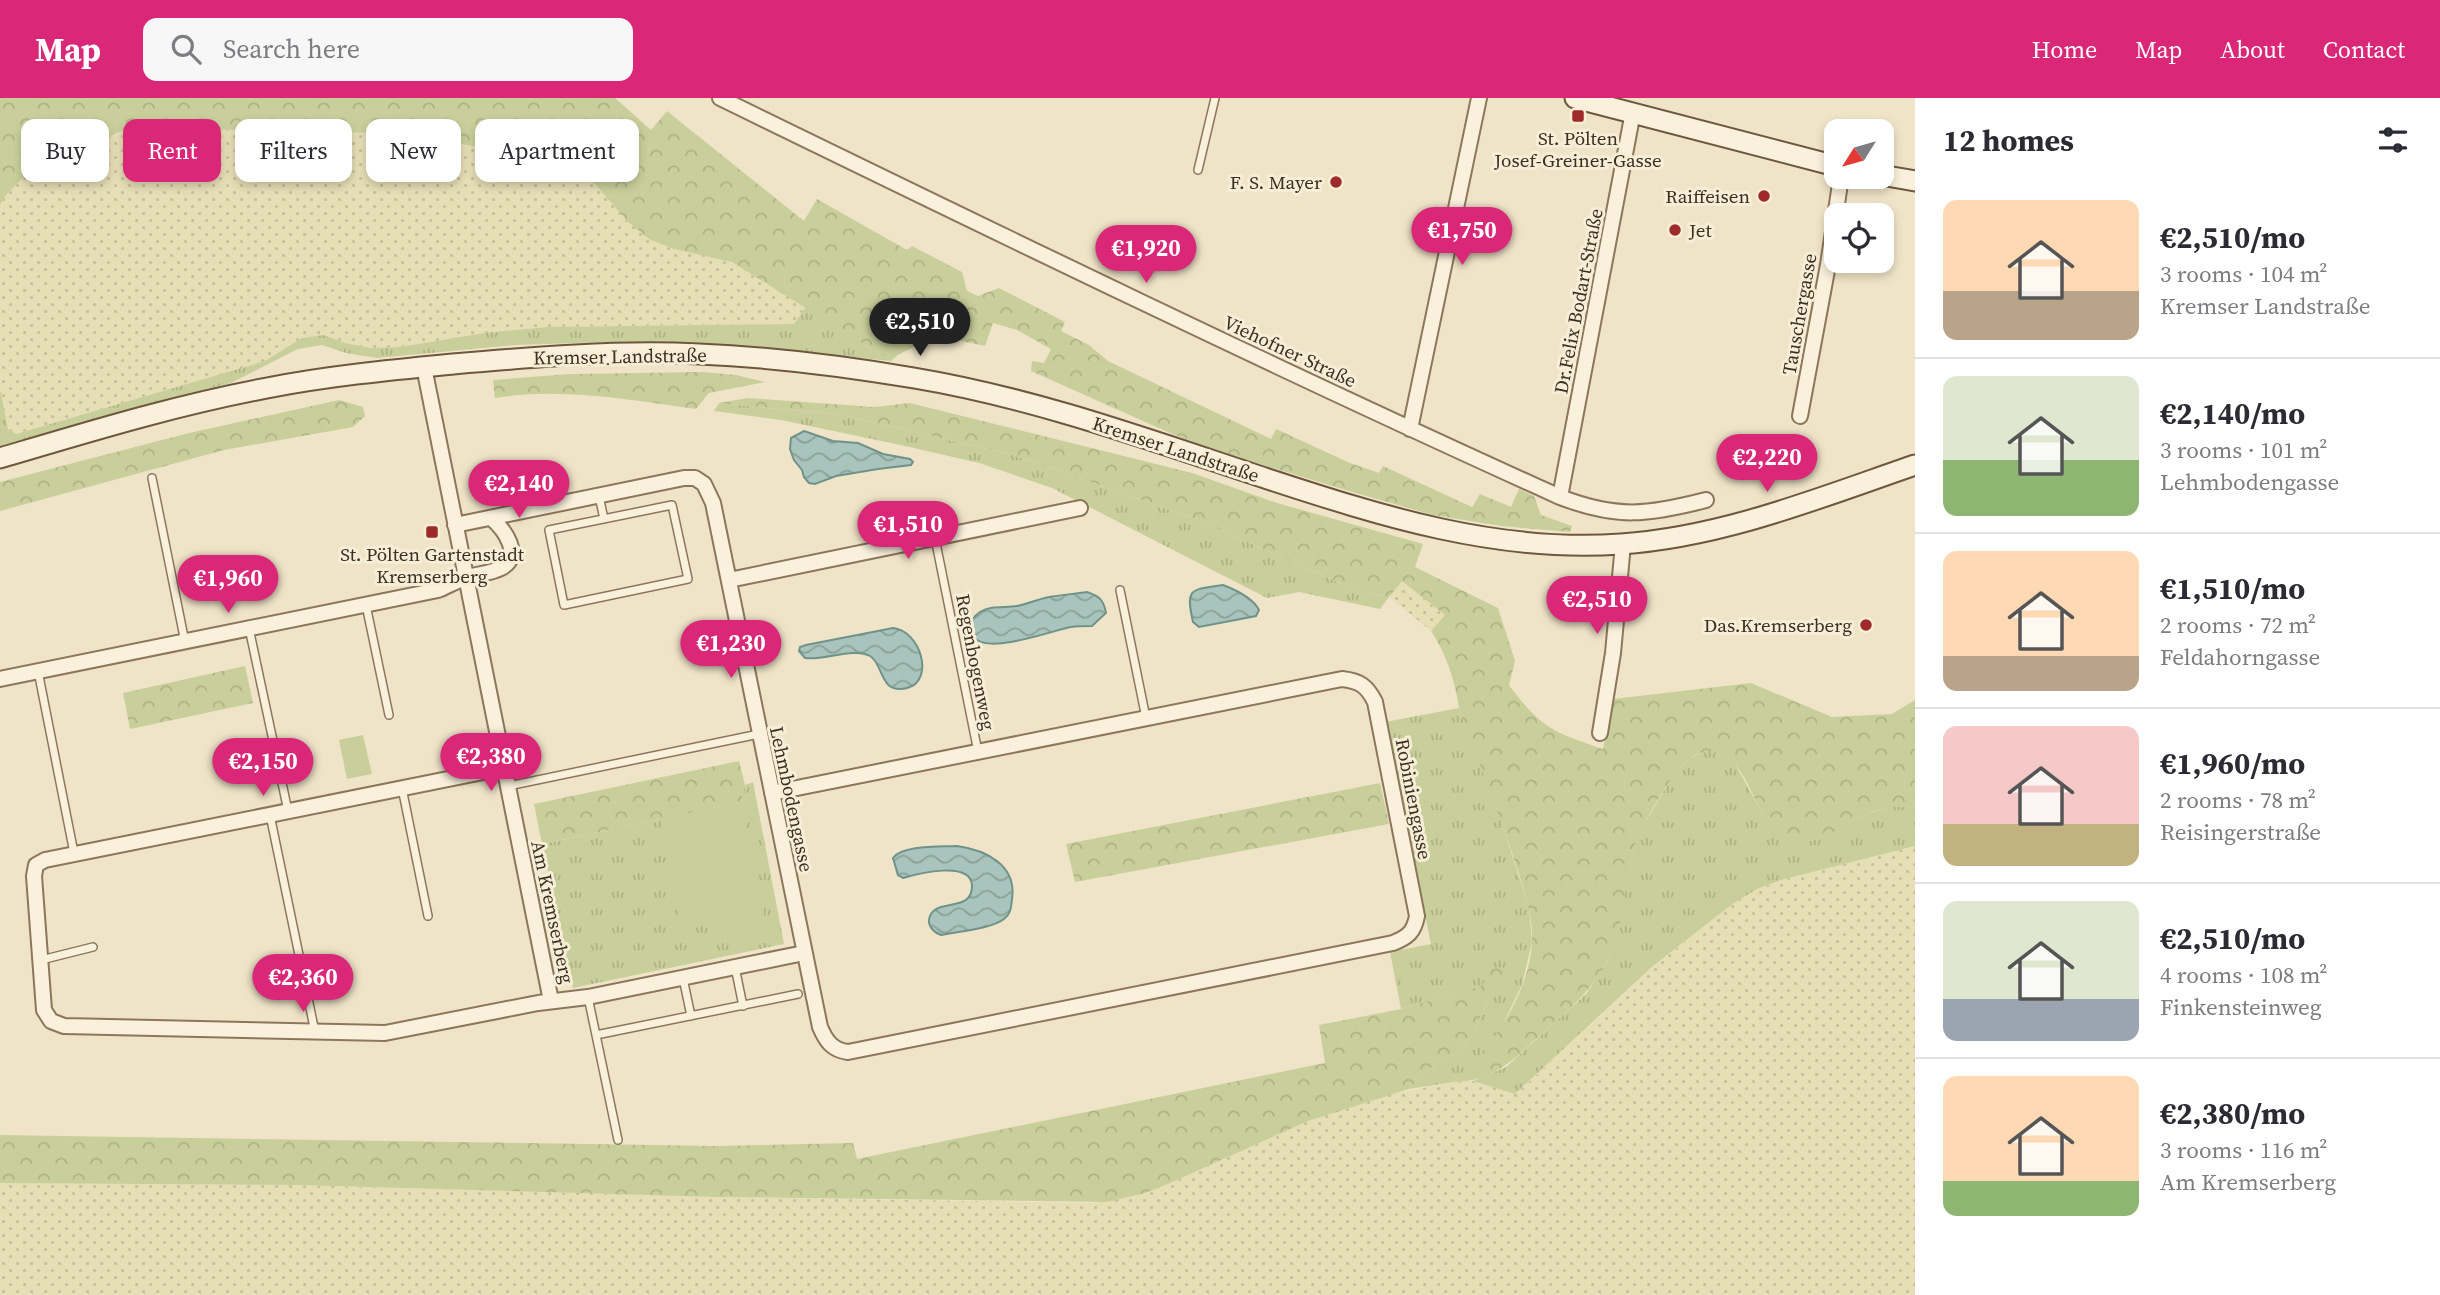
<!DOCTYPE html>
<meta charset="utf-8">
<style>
:root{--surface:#fff;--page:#f7f7f7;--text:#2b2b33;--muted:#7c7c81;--line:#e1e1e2;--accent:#db2777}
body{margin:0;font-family:"Source Serif 4",serif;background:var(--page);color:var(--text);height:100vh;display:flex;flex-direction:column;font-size:26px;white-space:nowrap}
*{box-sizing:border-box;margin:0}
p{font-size:23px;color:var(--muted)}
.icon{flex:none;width:38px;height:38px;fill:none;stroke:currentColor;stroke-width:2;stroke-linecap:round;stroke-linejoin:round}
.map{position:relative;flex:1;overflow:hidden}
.panel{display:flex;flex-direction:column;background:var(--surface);width:525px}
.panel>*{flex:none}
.banner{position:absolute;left:21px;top:21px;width:665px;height:63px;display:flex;gap:14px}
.needle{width:46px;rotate:233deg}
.fabs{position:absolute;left:1824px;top:21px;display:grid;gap:14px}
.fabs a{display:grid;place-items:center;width:70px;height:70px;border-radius:14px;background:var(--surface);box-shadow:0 4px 10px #0003;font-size:35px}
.price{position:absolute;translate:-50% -60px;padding:0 16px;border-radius:24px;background:var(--accent);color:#fff;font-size:23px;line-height:46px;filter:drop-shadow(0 2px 4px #0008)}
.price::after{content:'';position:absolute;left:50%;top:42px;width:21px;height:16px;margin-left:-10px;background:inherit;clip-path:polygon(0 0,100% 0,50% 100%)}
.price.current{background:#222;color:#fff}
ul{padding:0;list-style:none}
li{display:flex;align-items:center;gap:21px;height:175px;padding:0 28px}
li+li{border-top:2px solid var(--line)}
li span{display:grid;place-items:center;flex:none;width:196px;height:140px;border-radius:14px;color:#555}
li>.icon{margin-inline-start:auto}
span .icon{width:84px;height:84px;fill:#fffc;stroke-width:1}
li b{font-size:30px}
h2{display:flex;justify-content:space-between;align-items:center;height:84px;padding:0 28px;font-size:30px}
.pill{padding:0 24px;border-radius:14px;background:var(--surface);box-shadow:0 4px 10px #0003;font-size:24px;line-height:63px}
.pill.current{background:var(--accent);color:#fff}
header{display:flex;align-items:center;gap:42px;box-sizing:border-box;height:98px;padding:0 35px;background:var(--accent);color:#fff}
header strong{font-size:33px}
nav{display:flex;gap:38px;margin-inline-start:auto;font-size:24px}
.search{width:490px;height:63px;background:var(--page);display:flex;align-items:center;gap:18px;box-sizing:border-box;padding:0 24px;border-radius:14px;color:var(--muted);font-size:26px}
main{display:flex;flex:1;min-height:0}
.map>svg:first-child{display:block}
</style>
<header>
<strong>Map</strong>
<div class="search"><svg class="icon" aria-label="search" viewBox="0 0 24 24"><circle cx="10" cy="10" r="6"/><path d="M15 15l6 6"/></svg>Search here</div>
<nav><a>Home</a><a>Map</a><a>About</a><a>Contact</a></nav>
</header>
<main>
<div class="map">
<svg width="1915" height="1197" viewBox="0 0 1915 1197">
<defs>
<pattern id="farmland-dots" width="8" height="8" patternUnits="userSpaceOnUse" patternTransform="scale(1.75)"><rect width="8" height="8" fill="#e6deb5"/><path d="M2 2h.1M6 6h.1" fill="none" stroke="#c6bf9b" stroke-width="1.8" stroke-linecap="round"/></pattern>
<pattern id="grass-tufts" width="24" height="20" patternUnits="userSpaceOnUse" patternTransform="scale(1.75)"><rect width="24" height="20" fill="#c9cf9b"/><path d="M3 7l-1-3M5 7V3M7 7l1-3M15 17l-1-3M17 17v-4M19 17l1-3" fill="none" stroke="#aeb285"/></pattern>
<pattern id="forest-crowns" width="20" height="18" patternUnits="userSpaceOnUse" patternTransform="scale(1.75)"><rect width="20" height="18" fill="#c9cf9b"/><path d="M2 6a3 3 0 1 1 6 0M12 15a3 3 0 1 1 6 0" fill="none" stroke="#aeb285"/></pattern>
<pattern id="water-waves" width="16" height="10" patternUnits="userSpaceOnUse" patternTransform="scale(1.75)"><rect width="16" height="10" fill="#a9c4bc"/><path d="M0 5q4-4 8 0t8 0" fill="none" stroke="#8ba098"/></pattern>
</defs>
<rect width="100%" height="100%" fill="#f0e4c8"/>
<path fill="url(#farmland-dots)" d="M199 31 414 36 530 60 567 72 595 86 627 123 711 158 732 164 806 209 794 226 547 229 484 235 400 249 371 250 345 245 323 237 302 240 265 263 15 336 8 331 0 291V107L6 97 29 74 69 53 122 33Z
M1402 483 1445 517 1431 533 1389 499Z
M1915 748V1197H0V1085L299 1087 716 1099 1090 1105 1127 1100 1168 1086 1308 1023 1388 997 1454 984 1473 983 1516 996 1653 869 1731 807 1757 791 1781 782Z"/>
<path fill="url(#grass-tufts)" d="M806 209 881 257H898L891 263 789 253 694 246 608 244 515 247 377 260 346 255 322 247 298 251 231 285 0 351V291L8 331 16 336 265 263 302 240 323 237 345 245 371 250 400 249 484 235 547 229 794 226Z
M719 305 842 317 1013 357 1196 421 1358 493 1389 499 1380 511 1299 494 1267 500 1052 390 979 365 905 348 781 322 714 313Z
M1459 610 1498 714 1529 809 1532 844 1522 887 1501 930 1479 961 1454 984 1409 991 1436 965 1455 956 1474 935 1485 907 1505 877 1482 888 1401 911 1390 854 1431 846 1385 624Z
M1705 653H1720L1734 664 1764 718 1779 738 1818 741 1868 715 1893 708 1915 709V748L1781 782 1757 791 1731 807 1652 869 1515 996 1473 983 1506 969 1586 896 1608 862 1633 754 1640 733 1676 673 1690 660Z
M753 684 784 846 573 890 542 746 741 704 745 687Z"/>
<path fill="url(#forest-crowns)" d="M0 0H615L651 32 667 13 804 123 817 101 907 152 912 148 962 174 967 193 978 198 999 190 1065 224 1061 233 1089 247 1108 263 1271 341 1276 331 1350 365 1379 375 1383 368 1472 409 1480 396 1511 409 1519 391 1534 398 1541 417 1572 428 1570 434 1501 428 1433 417 1352 394 1240 360 1172 336 1031 273 1032 263 1044 265 1051 251 1017 232 993 225 985 248 947 240 917 247 898 257H881L732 164 674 151 649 141 627 123 595 86 567 72 530 60 414 36 199 31 122 33 69 53 29 74 6 97 0 107Z
M703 274 736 277 765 284 709 295 696 311C630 302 562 289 495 300L493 282 570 276Z
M748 300 874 309 910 305 1192 375 1277 405 1423 446 1415 469 1498 510 1515 563 1509 587C1541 630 1553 634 1603 651L1613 601 1751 585 1832 619 1892 616 1915 602V709C1898 708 1884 709 1868 715 1843 726 1809 757 1781 739 1754 721 1744 643 1704 654 1686 658 1676 674 1666 689 1653 710 1639 731 1633 755 1624 790 1624 831 1607 863 1590 896 1563 917 1536 941 1510 965 1491 983 1454 984 1491 950 1530 896 1532 843 1533 812 1521 784 1512 755 1495 706 1476 658 1459 610 1455 582 1446 556 1431 533L1445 517 1402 483 1389 499 1358 493 1196 421 1013 357 842 317 719 305Z
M339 302 363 309 365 318 353 329 224 352 0 413V384L189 335Z
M245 568 253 605 130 631 123 595Z
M739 663 745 687 741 704 542 746 534 706Z
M1380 685 1389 726 1075 784 1066 746Z
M1503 869 1506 877 1485 907 1474 935 1455 956 1436 965 1409 991 1308 1023 1168 1086 1145 1095 1108 1104 716 1099 299 1087 0 1085V1037L715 1048 853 1045 857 1061 1325 965 1319 927 1401 911 1481 888 1493 870Z"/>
<path fill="#c9cf9b" d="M363 637 372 676 347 681 339 642Z
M741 704 767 832 715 843 711 821 681 826 660 721Z"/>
<path fill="url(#water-waves)" stroke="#6f938a" stroke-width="2" d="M804 333 833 343 858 345 883 356 910 361 913 364 911 367 878 371 836 378 815 386 809 385 804 379 802 372 794 362 790 351 791 340Z
M1223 487C1236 492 1253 500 1259 512L1256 518 1199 529 1193 524C1185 489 1191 492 1223 487Z
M1087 494C1099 498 1104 502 1106 515L1092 528C1085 528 1078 528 1071 529 1053 532 974 563 971 532 970 524 974 518 980 514 991 507 1005 510 1017 508 1028 506 1038 501 1049 499 1061 497 1074 496 1087 494Z
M893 530C921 533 935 583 907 590 879 597 884 566 870 558 854 549 823 563 805 560L799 553 800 549 806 547Z
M957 748C986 752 1017 767 1012 801 1011 809 1011 816 1004 821 991 831 959 833 941 837 933 834 925 826 931 816 940 801 973 814 972 787 970 762 917 776 903 780L898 777 893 760C902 747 941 749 957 748Z"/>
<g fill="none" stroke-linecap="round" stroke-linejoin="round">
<g stroke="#8d765c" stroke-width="10">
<path id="lane" d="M1198 72 1215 0
M152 380 185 544
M599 398 604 421
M672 407 688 481 564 507 549 432Z
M935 440 978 654
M1120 492 1146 620
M366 507 389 617
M249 530 288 713
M38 573 74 755
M508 688 759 636
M402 690 428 818
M270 717 315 934
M41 862 93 849
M735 869 743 908
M683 880 691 918
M588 899 618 1042
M596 937 798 896"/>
</g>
<g stroke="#8d765c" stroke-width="18">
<path id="street" d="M720 0C999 136 1277 271 1560 399 1617 421 1648 417 1706 402
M424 269 551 903
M1800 318 1828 167 1841 79
M1410 331 1479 0
M1560 399 1633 14
M455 427 684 380H695L704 386 713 405 820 929C826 943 832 952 848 954L1393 845C1408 839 1414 834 1417 818L1375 604C1367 588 1360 583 1342 581L772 695
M729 482 1080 410
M0 581 438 492C448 488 458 482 468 479 479 476 491 475 501 470 524 458 504 431 491 420
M1600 635 1613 555 1623 446
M503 670 45 762 36 767 34 778 44 912 51 923 64 928 385 935 538 905 588 899 804 855"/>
</g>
<g stroke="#6f573f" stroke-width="23">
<path id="secondary" d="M1575 0 1836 68
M1881 77 1915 83
M0 360C88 334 176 307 267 290 328 278 391 272 453 266 534 259 617 252 699 256 771 259 843 268 914 280 1034 300 1150 342 1265 380 1381 418 1497 455 1621 446 1723 439 1819 400 1915 367"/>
</g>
<use href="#lane" stroke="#faf1dc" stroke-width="7"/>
<use href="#street" stroke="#faf1dc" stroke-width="14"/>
<use href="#secondary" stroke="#faf1dc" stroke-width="19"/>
</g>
<g fill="#9e2a2b" stroke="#f7eed8" stroke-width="2.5">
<rect x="1571" y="11" width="14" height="14" rx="3.5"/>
<circle cx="1336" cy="84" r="7"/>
<circle cx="1764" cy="98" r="7"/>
<circle cx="1675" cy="132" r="7"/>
<rect x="425" y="427" width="14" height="14" rx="3.5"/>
<circle cx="1866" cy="527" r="7"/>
</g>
<g text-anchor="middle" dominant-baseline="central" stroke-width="6" stroke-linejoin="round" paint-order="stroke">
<g font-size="19" fill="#3d2e20" stroke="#f7eed8" text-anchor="end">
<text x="1578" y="40" text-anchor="middle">St. Pölten<tspan x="1578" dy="22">Josef-Greiner-Gasse</tspan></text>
<text x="1322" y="84">F. S. Mayer</text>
<text x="1750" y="98">Raiffeisen</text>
<text x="1689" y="132" text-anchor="start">Jet</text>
<text x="432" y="456" text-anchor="middle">St. Pölten Gartenstadt<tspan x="432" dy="22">Kremserberg</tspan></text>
<text x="1852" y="527">Das.Kremserberg</text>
</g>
<g font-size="19" fill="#3d2e20" stroke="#f7eed8">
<text transform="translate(1578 203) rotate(-79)">Dr.Felix Bodart-Straße</text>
<text transform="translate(1799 216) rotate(-80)">Tauschergasse</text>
<text transform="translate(1290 253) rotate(25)">Viehofner Straße</text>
<text transform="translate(620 258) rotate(-1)">Kremser Landstraße</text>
<text transform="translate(1176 351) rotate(18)">Kremser Landstraße</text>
<text transform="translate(976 564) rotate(79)">Regenbogenweg</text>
<text transform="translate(792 701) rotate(78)">Lehmbodengasse</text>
<text transform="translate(1414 701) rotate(79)">Robiniengasse</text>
<text transform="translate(553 814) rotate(78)">Am Kremserberg</text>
</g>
</g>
</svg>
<div class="fabs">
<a><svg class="needle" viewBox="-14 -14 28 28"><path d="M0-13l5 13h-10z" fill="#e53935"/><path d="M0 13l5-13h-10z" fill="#7c7c81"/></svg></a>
<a><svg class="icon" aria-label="locate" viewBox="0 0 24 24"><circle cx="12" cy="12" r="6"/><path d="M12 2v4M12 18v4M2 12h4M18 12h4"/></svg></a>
</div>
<b class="price" style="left:1462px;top:169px">€1,750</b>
<b class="price" style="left:1146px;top:187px">€1,920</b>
<b class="price current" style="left:920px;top:260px">€2,510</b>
<b class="price" style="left:1767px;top:396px">€2,220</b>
<b class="price" style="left:519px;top:422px">€2,140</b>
<b class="price" style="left:908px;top:463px">€1,510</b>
<b class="price" style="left:228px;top:517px">€1,960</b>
<b class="price" style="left:1597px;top:538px">€2,510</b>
<b class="price" style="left:731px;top:582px">€1,230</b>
<b class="price" style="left:491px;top:695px">€2,380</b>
<b class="price" style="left:263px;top:700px">€2,150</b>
<b class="price" style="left:303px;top:916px">€2,360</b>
<div class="banner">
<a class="pill">Buy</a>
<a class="pill current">Rent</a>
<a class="pill">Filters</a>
<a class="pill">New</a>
<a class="pill">Apartment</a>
</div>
</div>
<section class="panel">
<h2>12 homes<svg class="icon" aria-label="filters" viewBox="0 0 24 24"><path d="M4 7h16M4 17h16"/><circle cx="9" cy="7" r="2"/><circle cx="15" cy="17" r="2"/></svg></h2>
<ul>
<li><span style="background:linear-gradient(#ffd9b3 65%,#b9a48a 0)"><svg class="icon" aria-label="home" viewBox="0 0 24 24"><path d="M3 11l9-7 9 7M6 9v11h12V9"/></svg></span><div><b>€2,510/mo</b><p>3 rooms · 104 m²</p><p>Kremser Landstraße</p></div></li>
<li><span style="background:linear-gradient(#dfe7d0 60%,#8fb573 0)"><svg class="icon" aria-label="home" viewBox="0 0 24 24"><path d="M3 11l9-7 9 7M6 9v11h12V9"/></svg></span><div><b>€2,140/mo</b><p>3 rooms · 101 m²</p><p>Lehmbodengasse</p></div></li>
<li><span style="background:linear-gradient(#ffd9b3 75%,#b9a48a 0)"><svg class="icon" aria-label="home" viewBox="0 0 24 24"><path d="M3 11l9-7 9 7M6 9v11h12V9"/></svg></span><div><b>€1,510/mo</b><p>2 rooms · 72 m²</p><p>Feldahorngasse</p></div></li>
<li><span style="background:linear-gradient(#f6c9c9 70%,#c2b280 0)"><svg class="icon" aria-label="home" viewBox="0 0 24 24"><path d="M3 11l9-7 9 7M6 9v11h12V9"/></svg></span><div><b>€1,960/mo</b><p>2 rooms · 78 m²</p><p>Reisingerstraße</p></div></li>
<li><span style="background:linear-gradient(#dfe7d0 70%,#9aa5b1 0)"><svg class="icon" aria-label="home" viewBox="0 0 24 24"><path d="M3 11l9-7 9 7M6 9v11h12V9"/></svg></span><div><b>€2,510/mo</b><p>4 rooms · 108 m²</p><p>Finkensteinweg</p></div></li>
<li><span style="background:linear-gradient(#ffd9b3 75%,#8fb573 0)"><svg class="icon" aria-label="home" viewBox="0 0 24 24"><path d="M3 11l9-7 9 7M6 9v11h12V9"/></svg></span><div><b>€2,380/mo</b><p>3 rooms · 116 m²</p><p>Am Kremserberg</p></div></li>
</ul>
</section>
</main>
